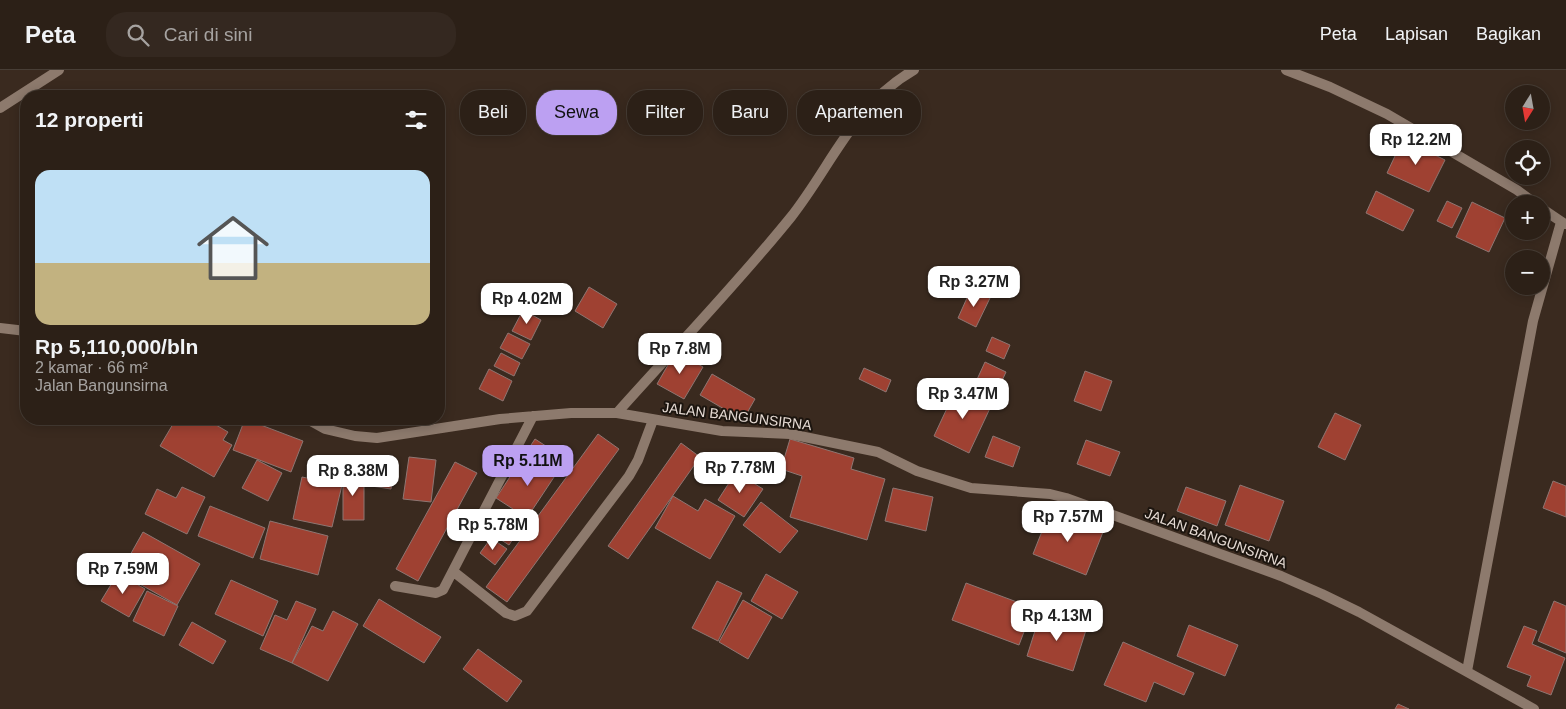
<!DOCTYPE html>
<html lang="id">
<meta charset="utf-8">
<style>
:root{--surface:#2c2017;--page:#342820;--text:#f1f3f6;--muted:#a6a3a1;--line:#483e36;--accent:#bca0f2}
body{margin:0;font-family:Arial,sans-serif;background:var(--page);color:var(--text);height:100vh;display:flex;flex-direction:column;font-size:19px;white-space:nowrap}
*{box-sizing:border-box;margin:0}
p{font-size:16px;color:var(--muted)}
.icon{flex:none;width:28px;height:28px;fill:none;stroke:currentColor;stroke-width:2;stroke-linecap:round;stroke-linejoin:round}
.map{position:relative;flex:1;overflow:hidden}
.drawer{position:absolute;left:20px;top:20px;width:425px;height:335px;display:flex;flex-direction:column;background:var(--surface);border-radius:20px;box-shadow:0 2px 12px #0003,0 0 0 1px var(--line)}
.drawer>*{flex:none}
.banner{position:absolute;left:460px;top:20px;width:475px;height:45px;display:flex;gap:10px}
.needle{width:32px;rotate:191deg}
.fabs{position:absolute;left:1505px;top:15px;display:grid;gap:10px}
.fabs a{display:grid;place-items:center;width:45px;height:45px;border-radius:50%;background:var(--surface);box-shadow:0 2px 12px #0003,0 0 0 1px var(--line);font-size:25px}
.price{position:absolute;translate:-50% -42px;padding:0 11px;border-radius:10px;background:#fff;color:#222;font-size:16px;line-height:32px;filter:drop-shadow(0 1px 2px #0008)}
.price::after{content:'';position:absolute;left:50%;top:30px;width:15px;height:11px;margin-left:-8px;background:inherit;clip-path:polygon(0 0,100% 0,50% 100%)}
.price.active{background:var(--accent);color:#111}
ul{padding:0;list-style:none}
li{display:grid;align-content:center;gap:10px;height:265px;padding:0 15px}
li span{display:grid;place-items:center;height:155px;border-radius:15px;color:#555}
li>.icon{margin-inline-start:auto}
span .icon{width:90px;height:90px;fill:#fffc;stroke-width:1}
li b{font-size:21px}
h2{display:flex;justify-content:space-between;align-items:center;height:60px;padding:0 15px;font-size:21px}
.tag{padding:0 18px;border-radius:20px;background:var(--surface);box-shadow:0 2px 12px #0003,0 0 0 1px var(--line);font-size:18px;line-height:45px}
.tag.active{background:var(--accent);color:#111}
header{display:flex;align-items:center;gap:30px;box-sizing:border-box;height:70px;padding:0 25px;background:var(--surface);border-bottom:1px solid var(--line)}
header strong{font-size:24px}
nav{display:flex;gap:28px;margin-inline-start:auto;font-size:18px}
.search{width:350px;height:45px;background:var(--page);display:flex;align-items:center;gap:12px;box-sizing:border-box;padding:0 18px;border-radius:20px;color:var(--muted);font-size:19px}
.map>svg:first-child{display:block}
</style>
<header>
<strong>Peta</strong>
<div class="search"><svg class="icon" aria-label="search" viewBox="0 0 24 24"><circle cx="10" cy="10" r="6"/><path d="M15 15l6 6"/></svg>Cari di sini</div>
<nav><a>Peta</a><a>Lapisan</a><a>Bagikan</a></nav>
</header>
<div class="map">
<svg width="1566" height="639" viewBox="0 0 1566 639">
<rect width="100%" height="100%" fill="#3a2a1f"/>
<path fill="#9f4132" stroke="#8e7672" d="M1403 69 1445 90 1429 122 1387 103Z
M1376 121 1414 140 1403 161 1366 143Z
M1447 131 1462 138 1452 158 1437 151Z
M1472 132 1505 148 1489 182 1456 167Z
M589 217 617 234 603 258 575 241Z
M971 219 990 228 976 257 958 248Z
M523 240 541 250 531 270 512 261Z
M508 263 530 274 522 289 500 278Z
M992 267 1010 275 1004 289 986 281Z
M676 281 703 297 684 329 657 314Z
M501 283 520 293 514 306 494 296Z
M985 292 1006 302 995 326 974 316Z
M864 298 891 310 886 322 859 309Z
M489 299 512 311 503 331 479 319Z
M1085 301 1112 311 1101 341 1074 331Z
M712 304 755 329 743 350 700 325Z
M957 317 992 334 969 383 934 366Z
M1335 343 1361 355 1345 390 1318 377Z
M176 349H213L211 352 228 362 223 370 232 375 214 407 160 376Z
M245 349 303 371 291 402 233 380Z
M598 364 619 379 507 532 486 517Z
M993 366 1020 377 1013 397 985 387Z
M535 369 566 389 509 475 495 466 513 439 496 428Z
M790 369 854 388 851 399 885 409 867 470 790 447 802 406 781 399Z
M1086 370 1120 382 1110 406 1077 394Z
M681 373 700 387 628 489 608 476Z
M319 387 343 393 338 412 315 407Z
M409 387 436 390 431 432 403 429Z
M369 389 395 393 391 419 365 415Z
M257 390 282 403 268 431 242 418Z
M455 392 477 403 418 511 396 499Z
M736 402 763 419 744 447 718 430Z
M343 404H364V450H343Z
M302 407 342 415 332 457 293 449Z
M1553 411 1566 416V447L1543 438Z
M1240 415 1284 431 1269 471 1225 455Z
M182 417 205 427 187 464 145 444 157 419 176 428Z
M1186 417 1226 431 1217 456 1177 441Z
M893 418 933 427 926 461 885 451Z
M673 426 698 441 705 429 735 446 710 489 655 458Z
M761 432 798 461 780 483 743 455Z
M210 436 265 458 253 488 198 466Z
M1050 441 1103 462 1086 505 1033 484Z
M270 451 328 466 318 505 260 489Z
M143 462 200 494 177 535 120 503Z
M491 468 507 479 495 495 480 483Z
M118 503 145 519 129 547 101 531Z
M766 504 798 522 782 549 751 531Z
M231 510 278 531 263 566 215 544Z
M717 511 742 523 718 571 692 558Z
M966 513 1033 538 1019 575 952 550Z
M147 521 178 536 164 566 133 551Z
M379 529 441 567 424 593 363 556Z
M743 530 772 547 748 589 719 572Z
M296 531 316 539 292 593 260 579 275 545 287 550Z
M1554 531 1566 536V583L1538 571Z
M333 541 358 554 328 611 292 593 312 556 323 561Z
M1041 542 1087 557 1073 601 1027 586Z
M192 552 226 571 213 594 179 575Z
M1189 555 1238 575 1225 606 1177 586Z
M1524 556 1537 561 1532 574 1565 588 1551 625 1527 616 1531 606 1507 597Z
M1123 572 1194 603 1184 625 1154 612 1146 632 1104 615Z
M478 579 522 611 507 632 463 599Z
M1398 634 1409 639H1395Z"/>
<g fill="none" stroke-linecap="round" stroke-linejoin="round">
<path stroke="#8d7a6d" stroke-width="10" d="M1286 0 1330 17 1387 44 1517 120 1536 134
M0 38 59 0
M1541 138 1565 154
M0 258 26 261
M617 343C675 278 736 215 791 147 832 95 853 35 914 0
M307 349 325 359 355 366 377 368 500 349 571 343H617L722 361 790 364 878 382 917 401 971 418 1050 424 1066 428 1281 506 1322 524 1359 542 1534 639
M454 502 506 543 515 546 527 541 629 406 638 390 653 350
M395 516 436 523 443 520 533 346
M1467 601 1533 251 1561 152"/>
</g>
<g text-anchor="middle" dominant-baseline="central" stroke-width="4" stroke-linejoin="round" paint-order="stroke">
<g font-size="14" fill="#e6dbd4" stroke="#1c150f">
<text transform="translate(737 346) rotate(7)">JALAN BANGUNSIRNA</text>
<text transform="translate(1216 468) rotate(20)">JALAN BANGUNSIRNA</text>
</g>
</g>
</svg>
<div class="fabs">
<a><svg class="needle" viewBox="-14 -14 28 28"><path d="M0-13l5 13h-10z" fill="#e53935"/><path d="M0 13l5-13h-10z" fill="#a6a3a1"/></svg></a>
<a><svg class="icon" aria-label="locate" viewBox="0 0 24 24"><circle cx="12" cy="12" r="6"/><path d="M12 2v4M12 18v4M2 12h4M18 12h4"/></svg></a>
<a>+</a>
<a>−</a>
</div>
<b class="price" style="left:1416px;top:96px">Rp 12.2M</b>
<b class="price" style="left:974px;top:238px">Rp 3.27M</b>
<b class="price" style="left:527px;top:255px">Rp 4.02M</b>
<b class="price" style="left:680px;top:305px">Rp 7.8M</b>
<b class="price" style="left:963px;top:350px">Rp 3.47M</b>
<b class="price active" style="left:528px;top:417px">Rp 5.11M</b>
<b class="price" style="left:740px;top:424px">Rp 7.78M</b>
<b class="price" style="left:353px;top:427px">Rp 8.38M</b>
<b class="price" style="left:1068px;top:473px">Rp 7.57M</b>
<b class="price" style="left:493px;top:481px">Rp 5.78M</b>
<b class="price" style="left:123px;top:525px">Rp 7.59M</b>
<b class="price" style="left:1057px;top:572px">Rp 4.13M</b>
<div class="banner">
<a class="tag">Beli</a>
<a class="tag active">Sewa</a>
<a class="tag">Filter</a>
<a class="tag">Baru</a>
<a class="tag">Apartemen</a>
</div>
<section class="drawer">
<h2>12 properti<svg class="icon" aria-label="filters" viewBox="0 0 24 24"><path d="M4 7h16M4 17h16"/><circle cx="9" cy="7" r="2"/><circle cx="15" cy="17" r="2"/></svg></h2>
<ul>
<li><span style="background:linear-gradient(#bfe0f5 60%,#c2b280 0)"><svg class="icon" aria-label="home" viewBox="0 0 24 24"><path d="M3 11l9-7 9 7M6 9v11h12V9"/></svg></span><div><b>Rp 5,110,000/bln</b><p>2 kamar · 66 m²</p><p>Jalan Bangunsirna</p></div></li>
</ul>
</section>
</div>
